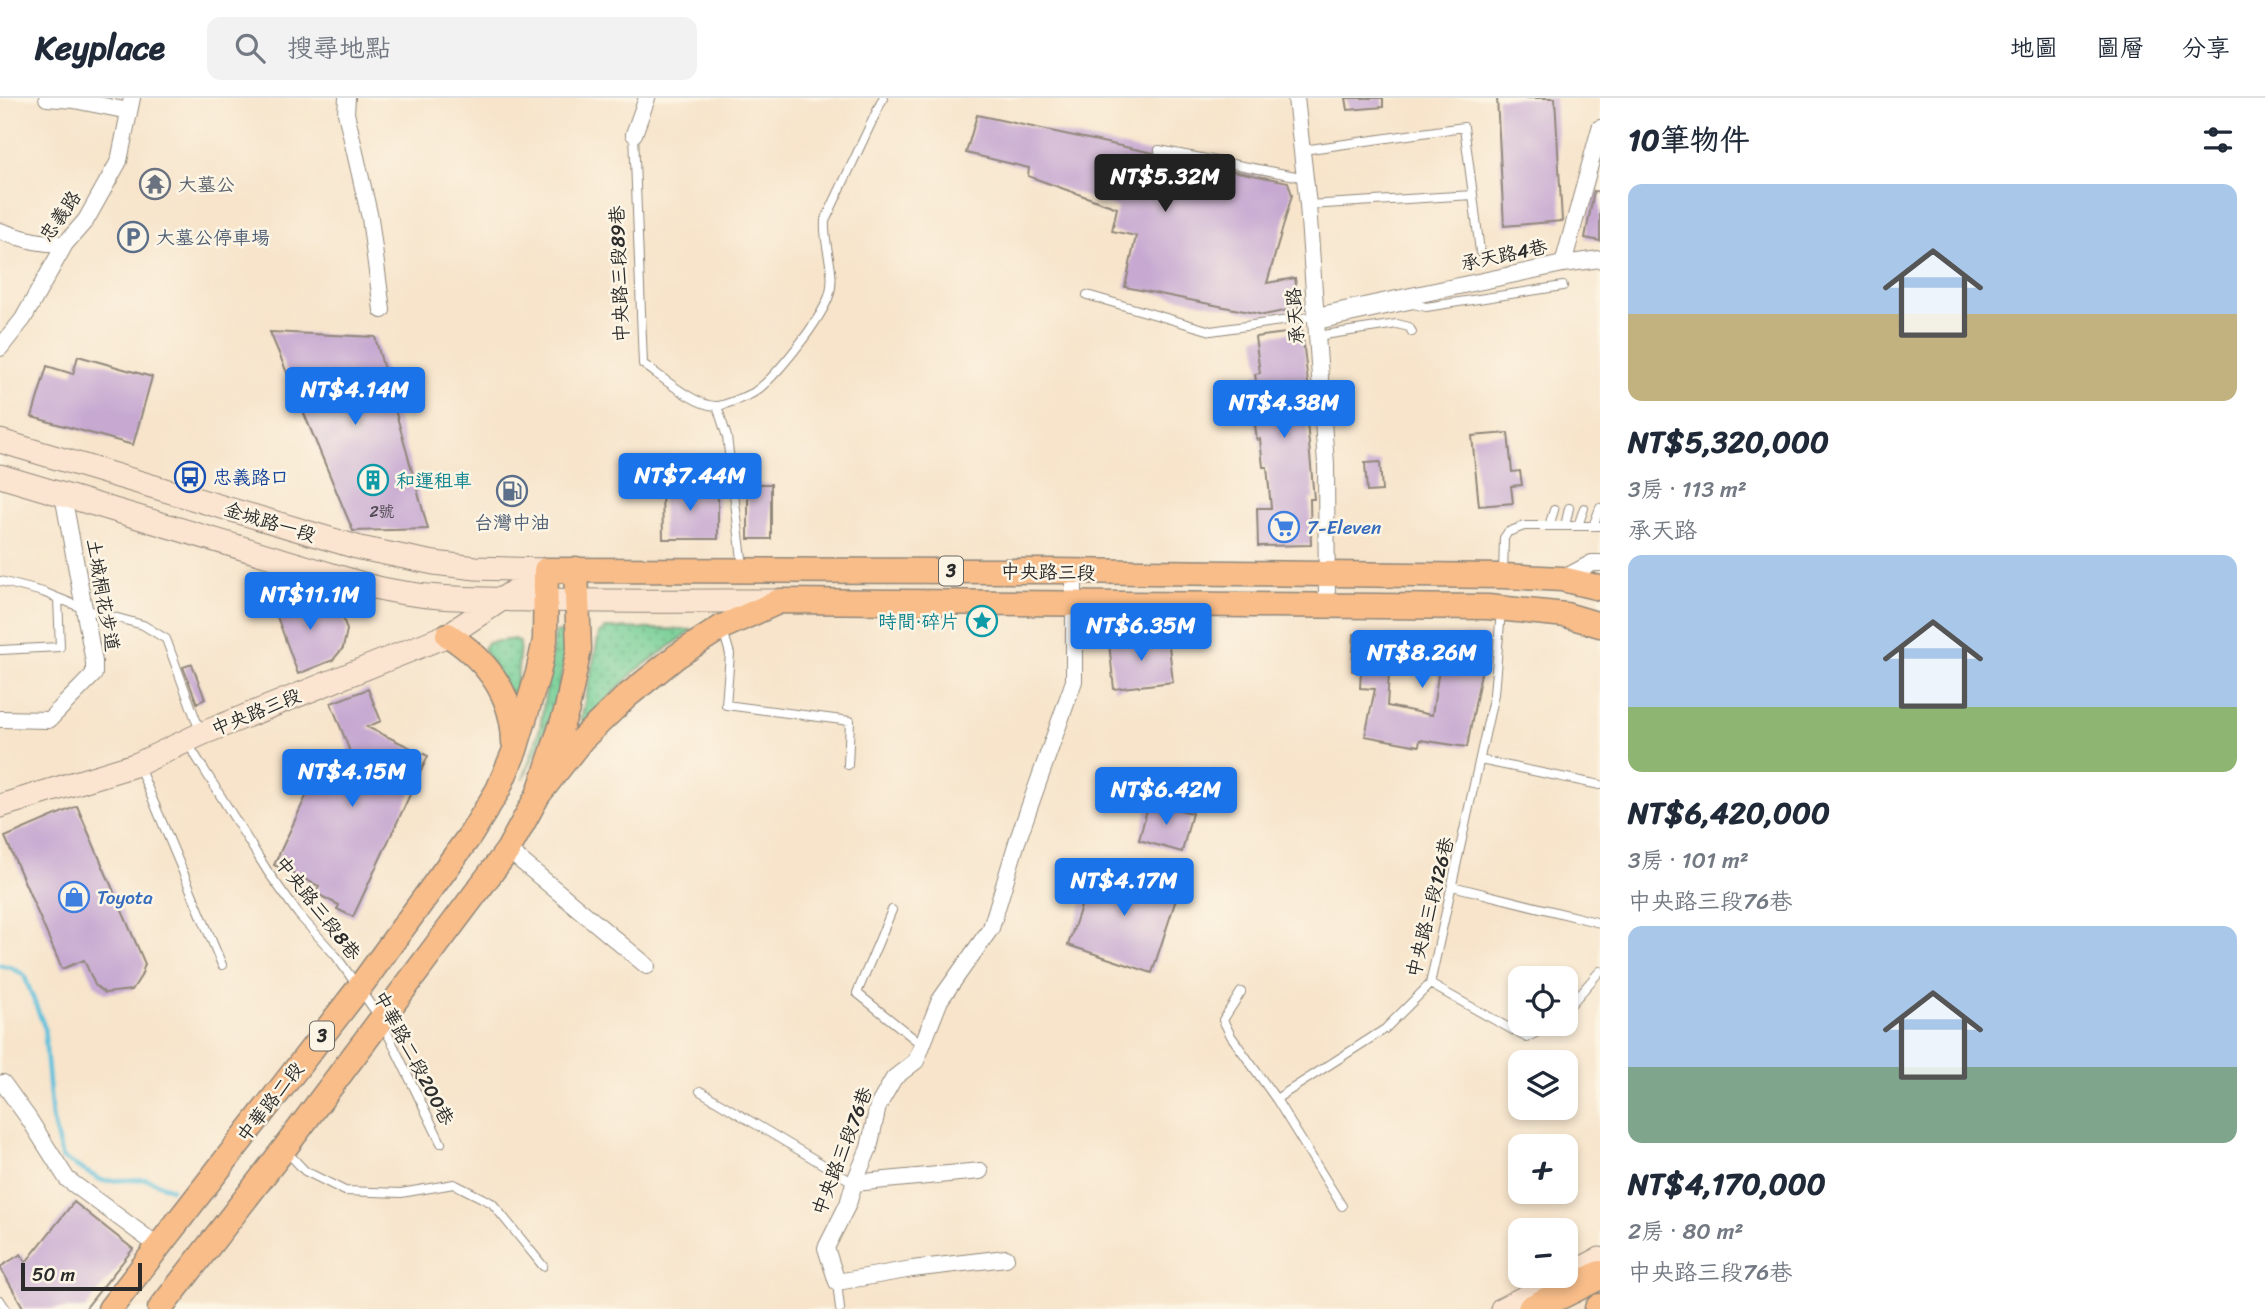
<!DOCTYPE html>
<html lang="zh-TW">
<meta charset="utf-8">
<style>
:root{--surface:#fff;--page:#f2f2f3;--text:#1f2937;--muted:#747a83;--line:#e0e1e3;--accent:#1a73e8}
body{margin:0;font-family:Sriracha,"LXGW WenKai TC",sans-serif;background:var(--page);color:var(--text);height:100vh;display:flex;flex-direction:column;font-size:26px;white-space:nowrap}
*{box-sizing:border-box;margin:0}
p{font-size:23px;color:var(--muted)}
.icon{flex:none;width:38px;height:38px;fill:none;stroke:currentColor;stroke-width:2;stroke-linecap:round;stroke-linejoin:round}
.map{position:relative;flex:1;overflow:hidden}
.drawer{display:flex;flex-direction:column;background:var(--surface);width:665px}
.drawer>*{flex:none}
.buttons{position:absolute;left:1508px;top:868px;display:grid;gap:14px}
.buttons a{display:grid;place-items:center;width:70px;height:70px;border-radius:14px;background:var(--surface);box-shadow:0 4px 10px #0003;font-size:35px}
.scale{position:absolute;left:21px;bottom:18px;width:121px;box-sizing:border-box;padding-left:7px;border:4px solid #2b2b2b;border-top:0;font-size:19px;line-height:24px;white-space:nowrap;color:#2b2b2b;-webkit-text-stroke:5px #fcf5e5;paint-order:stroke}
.price{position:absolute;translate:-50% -60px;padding:0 16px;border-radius:7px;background:var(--accent);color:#fff;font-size:23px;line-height:46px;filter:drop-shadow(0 2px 4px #0008)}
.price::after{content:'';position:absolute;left:50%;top:42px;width:21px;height:16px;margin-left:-10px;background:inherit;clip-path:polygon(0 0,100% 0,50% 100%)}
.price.selected{background:#222;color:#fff}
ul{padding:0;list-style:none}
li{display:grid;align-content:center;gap:14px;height:371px;padding:0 28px}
li span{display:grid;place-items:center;height:217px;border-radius:14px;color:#555}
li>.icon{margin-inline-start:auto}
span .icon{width:126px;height:126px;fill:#fffc;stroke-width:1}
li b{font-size:30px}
h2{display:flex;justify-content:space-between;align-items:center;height:84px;padding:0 28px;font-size:30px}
header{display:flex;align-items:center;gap:42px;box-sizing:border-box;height:98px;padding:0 35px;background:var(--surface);border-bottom:2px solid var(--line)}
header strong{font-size:33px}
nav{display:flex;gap:38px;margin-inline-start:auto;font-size:24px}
.search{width:490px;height:63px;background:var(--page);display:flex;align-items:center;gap:18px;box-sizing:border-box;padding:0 24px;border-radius:14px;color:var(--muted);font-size:26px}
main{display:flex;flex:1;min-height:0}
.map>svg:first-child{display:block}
</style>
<header>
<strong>Keyplace</strong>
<div class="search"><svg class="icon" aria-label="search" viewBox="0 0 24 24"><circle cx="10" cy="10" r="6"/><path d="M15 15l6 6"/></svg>搜尋地點</div>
<nav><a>地圖</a><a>圖層</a><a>分享</a></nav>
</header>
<main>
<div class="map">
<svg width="1600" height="1211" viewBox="0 0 1600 1211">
<defs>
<pattern id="green-dots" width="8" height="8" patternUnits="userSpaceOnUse" patternTransform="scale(1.75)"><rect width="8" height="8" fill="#73ce95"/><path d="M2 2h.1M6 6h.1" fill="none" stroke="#5fa77a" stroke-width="1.8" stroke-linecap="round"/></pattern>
</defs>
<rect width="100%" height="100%" fill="#fcf5e5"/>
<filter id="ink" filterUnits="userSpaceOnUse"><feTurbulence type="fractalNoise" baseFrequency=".0143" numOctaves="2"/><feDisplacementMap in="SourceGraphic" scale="14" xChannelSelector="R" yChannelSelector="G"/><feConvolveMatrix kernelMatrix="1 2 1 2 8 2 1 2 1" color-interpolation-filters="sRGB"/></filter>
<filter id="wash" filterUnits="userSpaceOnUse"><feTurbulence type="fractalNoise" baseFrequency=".00686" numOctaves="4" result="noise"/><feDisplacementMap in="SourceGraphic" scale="28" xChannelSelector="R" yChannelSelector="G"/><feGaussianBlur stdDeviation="1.57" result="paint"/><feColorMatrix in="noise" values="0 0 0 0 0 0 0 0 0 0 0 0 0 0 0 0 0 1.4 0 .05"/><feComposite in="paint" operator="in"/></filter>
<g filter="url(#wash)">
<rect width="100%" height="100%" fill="#f7e4cb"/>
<path fill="url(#green-dots)" stroke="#4f7c60" stroke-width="2" d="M606 530 693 532 634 574 585 623 581 622 599 536Z
M563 534C571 575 542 645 523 681L540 630 555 535Z
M515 541 520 544 517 585 513 600 483 551 487 545Z"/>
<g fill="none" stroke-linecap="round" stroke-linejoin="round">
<path stroke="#5dc0dc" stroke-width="4.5" d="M0 867 10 869 24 877 44 928 52 1020 62 1060 103 1083 147 1081 171 1091"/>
</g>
<g id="blocks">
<path fill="#c6a8d1" d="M1346 0H1383V9L1348 12Z
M1497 0H1555L1562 123 1504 128Z
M977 17 1153 55 1158 58 1288 84 1292 97 1267 185 1295 180 1299 210 1264 217 1125 189 1136 138 1112 133 1117 110 1028 78 1029 70 966 55Z
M1594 93 1600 94V143L1585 140Z
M1302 233 1310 302H1305L1314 401H1310L1311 447 1258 448 1257 410H1271L1267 369H1263L1260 341 1257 342 1253 312 1260 311 1255 276 1260 275 1255 239Z
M270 234 375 239 428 431 353 433Z
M78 258 152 279 133 347 32 319 47 268 73 276Z
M1508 335 1512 374 1520 373 1522 387 1511 388 1513 405 1479 408 1472 338Z
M1380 364 1382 393 1367 394 1365 365Z
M748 386H771V441H748Z
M662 390H718V441H663Z
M287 499 331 509 343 520 347 532 343 550 333 562 298 576 271 502Z
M1354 536 1404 539 1402 576 1389 575 1387 608 1432 617 1444 538H1488L1467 649 1420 642 1419 648 1365 638 1375 591 1360 590 1361 573H1352Z
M1168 539 1173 584 1114 591 1109 545Z
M192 566 205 601 197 605 183 569Z
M368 591 381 623 367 629 428 658 353 819 337 811 339 807 315 795 319 788 274 767 316 677 323 681 329 669 339 674 349 651 331 605Z
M1149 704 1192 715 1182 754 1139 742Z
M77 708 145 866 141 878 132 892 105 895 95 887 84 862 62 871 5 739Z
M1096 764 1179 792 1152 875 1068 847Z
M74 1104 133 1151 85 1211H24L0 1169 21 1156 26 1164Z"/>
</g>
</g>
<g filter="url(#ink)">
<use href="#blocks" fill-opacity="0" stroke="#91887b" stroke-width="2"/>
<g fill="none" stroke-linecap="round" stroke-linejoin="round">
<g stroke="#91887b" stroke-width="10">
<path id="lane" d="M634 36 643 266C661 278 696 309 717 308 723 308 747 298 753 295 775 281 820 223 829 198 837 175 823 148 825 123L883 0
M1159 52 1306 80
M1303 52 1464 29 1473 97 1308 107
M1473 97 1480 154
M1087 197 1211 233 1316 218
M1317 227 1413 206 1426 209 1563 188
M1317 238 1397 226 1409 229 1412 234
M717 308 727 339 743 469
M1549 428 1554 412
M1565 428 1569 410
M1578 428 1584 410
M1593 428 1600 410
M1503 477 1504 440 1508 434 1524 428H1600
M0 483 43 494 85 511 143 527 166 541 200 633
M723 532 730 556 726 607 850 623 848 667
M0 552 60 549 58 500
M187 644 268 774 299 817 336 858 380 920 441 1045
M1480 662 1600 687
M139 669 222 867
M1452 788 1600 825
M892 812 857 895 922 947
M1430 886 1527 940 1550 926
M1241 894 1223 922 1231 938 1276 1001
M1566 912 1600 873
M700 993 854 1085
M286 1053 305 1073 345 1093 401 1095 454 1086 492 1105 543 1168
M1342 1108 1276 1001 1385 931 1430 886 1494 596 1501 513
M837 1184 840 1211
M0 1202 6 1211"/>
</g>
<g stroke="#91887b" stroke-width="18">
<path id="street" d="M47 0 74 2 129 13
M347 0 346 15 370 120 382 212
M1296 0 1308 107 1326 366 1327 508
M634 36 647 0
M0 133C21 141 42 146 65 146
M1563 166 1600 161
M1316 218 1563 166 1600 30
M0 250 23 221 65 146 86 122 119 63 132 0
M1562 481 1592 465H1600
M0 621 49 622 94 576V564L63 397
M508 752 647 868
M3 985 29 1021 67 1081 158 1148
M854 1085 980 1073
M1006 1160 912 1171 837 1184 826 1150 848 1106 854 1085 869 1050 878 1008 894 980 916 963 940 902 991 830 1017 744 1074 583V474"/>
</g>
<g stroke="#91887b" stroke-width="25">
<path id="secondary" d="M0 343 360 450 434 465 476 470 546 472
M0 378 366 487C425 503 485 501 545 502 623 504 702 503 780 503
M0 708 138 666 201 636 448 537 546 472
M1502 1211 1600 1161"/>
</g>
<g stroke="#91887b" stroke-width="27">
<path id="primary" d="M448 537C487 562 513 597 514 644
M538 697 582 641 627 598 677 558 722 529 780 503 1488 509 1566 517 1600 527
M110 1211 359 890 471 736 498 692 515 652 538 575 545 542 546 472 1055 473 1503 478 1562 481 1600 490
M160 1211 284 1051 508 752 538 697 567 611 579 551 576 471"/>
</g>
<g stroke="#91887b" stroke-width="31">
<path id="highway" d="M1532 1211 1600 1177
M1599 1211 1600 1210"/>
</g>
<use href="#lane" stroke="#fff" stroke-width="8"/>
<use href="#street" stroke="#fff" stroke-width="16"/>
<use href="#secondary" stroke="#fce5d0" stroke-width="23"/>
<use href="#primary" stroke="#f8bd89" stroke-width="24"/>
<use href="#highway" stroke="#f8bd89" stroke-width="28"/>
</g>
</g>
<defs>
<g id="temple-ring" transform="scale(1.575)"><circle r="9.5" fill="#fcf5e5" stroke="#6b7280" stroke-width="1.5"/><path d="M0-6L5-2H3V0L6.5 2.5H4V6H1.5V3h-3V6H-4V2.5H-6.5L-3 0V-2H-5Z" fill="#6b7280"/></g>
<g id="parking-ring" transform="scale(1.575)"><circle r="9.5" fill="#fcf5e5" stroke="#5c6f8a" stroke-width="1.5"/><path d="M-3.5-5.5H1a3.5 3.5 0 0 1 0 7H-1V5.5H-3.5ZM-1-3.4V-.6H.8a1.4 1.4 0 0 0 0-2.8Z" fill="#5c6f8a"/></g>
<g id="bus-ring" transform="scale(1.575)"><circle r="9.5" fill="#fcf5e5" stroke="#1a4fb4" stroke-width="1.5"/><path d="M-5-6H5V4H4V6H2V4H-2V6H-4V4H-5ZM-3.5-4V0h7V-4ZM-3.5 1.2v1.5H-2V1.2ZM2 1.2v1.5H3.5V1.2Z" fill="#1a4fb4"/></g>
<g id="building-ring" transform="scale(1.575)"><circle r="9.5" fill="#fcf5e5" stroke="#0f9aa8" stroke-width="1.5"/><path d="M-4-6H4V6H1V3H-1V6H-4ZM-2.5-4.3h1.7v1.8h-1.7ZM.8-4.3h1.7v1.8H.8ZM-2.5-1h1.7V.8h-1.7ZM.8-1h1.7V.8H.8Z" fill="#0f9aa8"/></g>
<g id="fuel-ring" transform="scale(1.575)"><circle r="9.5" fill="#fcf5e5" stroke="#5c6f8a" stroke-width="1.5"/><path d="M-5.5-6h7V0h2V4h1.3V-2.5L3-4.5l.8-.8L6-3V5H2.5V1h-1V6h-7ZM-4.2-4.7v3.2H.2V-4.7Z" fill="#5c6f8a"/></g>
<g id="supermarket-ring" transform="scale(1.575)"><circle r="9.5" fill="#fcf5e5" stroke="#3f7fe0" stroke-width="1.5"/><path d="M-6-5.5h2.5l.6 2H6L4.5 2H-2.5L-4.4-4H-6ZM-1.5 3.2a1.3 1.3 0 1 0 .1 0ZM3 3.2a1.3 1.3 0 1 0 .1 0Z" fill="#3f7fe0"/></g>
<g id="sight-ring" transform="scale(1.575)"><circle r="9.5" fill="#fcf5e5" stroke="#0f9aa8" stroke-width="1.5"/><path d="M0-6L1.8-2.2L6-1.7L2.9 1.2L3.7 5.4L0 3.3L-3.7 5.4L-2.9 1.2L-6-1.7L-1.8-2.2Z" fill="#0f9aa8"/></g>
<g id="shop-ring" transform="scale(1.575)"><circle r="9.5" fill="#fcf5e5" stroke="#3f7fe0" stroke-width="1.5"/><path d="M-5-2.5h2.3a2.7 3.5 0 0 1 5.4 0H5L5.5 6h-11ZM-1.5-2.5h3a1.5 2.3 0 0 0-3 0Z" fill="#3f7fe0"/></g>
</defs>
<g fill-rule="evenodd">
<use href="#temple-ring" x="155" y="86"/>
<use href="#parking-ring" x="133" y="139"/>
<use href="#bus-ring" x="190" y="379"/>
<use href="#building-ring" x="373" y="382"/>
<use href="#fuel-ring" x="512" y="393"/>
<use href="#supermarket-ring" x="1284" y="429"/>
<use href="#sight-ring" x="982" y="523"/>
<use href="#shop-ring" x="74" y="799"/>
</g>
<g text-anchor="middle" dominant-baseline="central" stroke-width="5" stroke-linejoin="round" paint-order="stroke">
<g font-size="16" fill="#524a54">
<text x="382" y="413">2號</text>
</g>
<g fill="#fcf5e5" stroke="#6a6863" stroke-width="2">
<rect x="939" y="458.5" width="24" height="29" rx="5"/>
<rect x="310" y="923.5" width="24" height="29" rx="5"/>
</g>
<g font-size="18" font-weight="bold" fill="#2b2b2b">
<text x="951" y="473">3</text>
<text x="322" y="938">3</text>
</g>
<g font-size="19" fill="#5b616d" stroke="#fcf5e5" text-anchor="start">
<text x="178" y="86">大墓公</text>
</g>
<g font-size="19" fill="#2b2b2b" stroke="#fcf5e5">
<text transform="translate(60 118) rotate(-55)">忠義路</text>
<text transform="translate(1504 157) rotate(-12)">承天路4巷</text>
<text transform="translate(619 176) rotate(-92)">中央路三段89巷</text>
<text transform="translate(1295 218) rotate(-94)">承天路</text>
<text transform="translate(270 424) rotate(17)">金城路一段</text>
<text transform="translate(1048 474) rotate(1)">中央路三段</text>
<text transform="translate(103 497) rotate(80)">土城桐花步道</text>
<text transform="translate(256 614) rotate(-22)">中央路三段</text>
<text transform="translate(1430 809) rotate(-76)">中央路三段126巷</text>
<text transform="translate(318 810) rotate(52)">中央路三段8巷</text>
<text transform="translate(414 960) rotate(62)">中華路二段200巷</text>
<text transform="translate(270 1004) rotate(-52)">中華路二段</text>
<text transform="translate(842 1053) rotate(-69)">中央路三段76巷</text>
</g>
<g font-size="19" fill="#4e5e75" stroke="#fcf5e5" text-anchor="start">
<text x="156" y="139">大墓公停車場</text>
<text x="512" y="424" text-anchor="middle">台灣中油</text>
</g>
<g font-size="19" fill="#164399" stroke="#fcf5e5" text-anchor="start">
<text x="213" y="379">忠義路口</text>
</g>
<g font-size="19" fill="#0d838f" stroke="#fcf5e5" text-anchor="start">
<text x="396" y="382">和運租車</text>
<text x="959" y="523" text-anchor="end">時間·碎片</text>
</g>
<g font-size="19" fill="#366cbe" stroke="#fcf5e5" text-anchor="start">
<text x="1307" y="429">7-Eleven</text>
<text x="97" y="799">Toyota</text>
</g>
</g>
</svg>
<div class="buttons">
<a><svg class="icon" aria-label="locate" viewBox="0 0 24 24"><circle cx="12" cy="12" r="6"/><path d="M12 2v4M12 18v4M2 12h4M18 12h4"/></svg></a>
<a><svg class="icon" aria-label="layers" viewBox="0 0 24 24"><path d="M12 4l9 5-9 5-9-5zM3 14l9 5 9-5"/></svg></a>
<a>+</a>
<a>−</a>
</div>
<div class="scale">50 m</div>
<b class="price selected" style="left:1165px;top:116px">NT$5.32M</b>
<b class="price" style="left:355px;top:329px">NT$4.14M</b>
<b class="price" style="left:1284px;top:342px">NT$4.38M</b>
<b class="price" style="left:690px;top:415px">NT$7.44M</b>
<b class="price" style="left:310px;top:534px">NT$11.1M</b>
<b class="price" style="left:1141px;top:565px">NT$6.35M</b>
<b class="price" style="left:1422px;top:592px">NT$8.26M</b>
<b class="price" style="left:352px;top:711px">NT$4.15M</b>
<b class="price" style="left:1166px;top:729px">NT$6.42M</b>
<b class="price" style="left:1124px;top:820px">NT$4.17M</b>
</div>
<section class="drawer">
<h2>10筆物件<svg class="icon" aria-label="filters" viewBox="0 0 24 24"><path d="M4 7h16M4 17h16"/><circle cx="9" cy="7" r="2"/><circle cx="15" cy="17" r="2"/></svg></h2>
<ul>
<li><span style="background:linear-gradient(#a9c7e8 60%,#c2b280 0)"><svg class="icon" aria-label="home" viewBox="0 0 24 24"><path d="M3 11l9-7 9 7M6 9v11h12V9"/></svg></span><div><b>NT$5,320,000</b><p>3房 · 113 m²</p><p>承天路</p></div></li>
<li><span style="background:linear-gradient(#a9c7e8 70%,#8fb573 0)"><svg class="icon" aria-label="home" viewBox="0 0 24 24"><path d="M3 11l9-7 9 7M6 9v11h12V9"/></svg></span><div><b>NT$6,420,000</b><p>3房 · 101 m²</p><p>中央路三段76巷</p></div></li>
<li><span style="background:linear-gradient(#a9c7e8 65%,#7fa58c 0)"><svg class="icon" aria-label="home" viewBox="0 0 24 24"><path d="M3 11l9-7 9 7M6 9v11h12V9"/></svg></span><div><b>NT$4,170,000</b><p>2房 · 80 m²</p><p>中央路三段76巷</p></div></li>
</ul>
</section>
</main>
